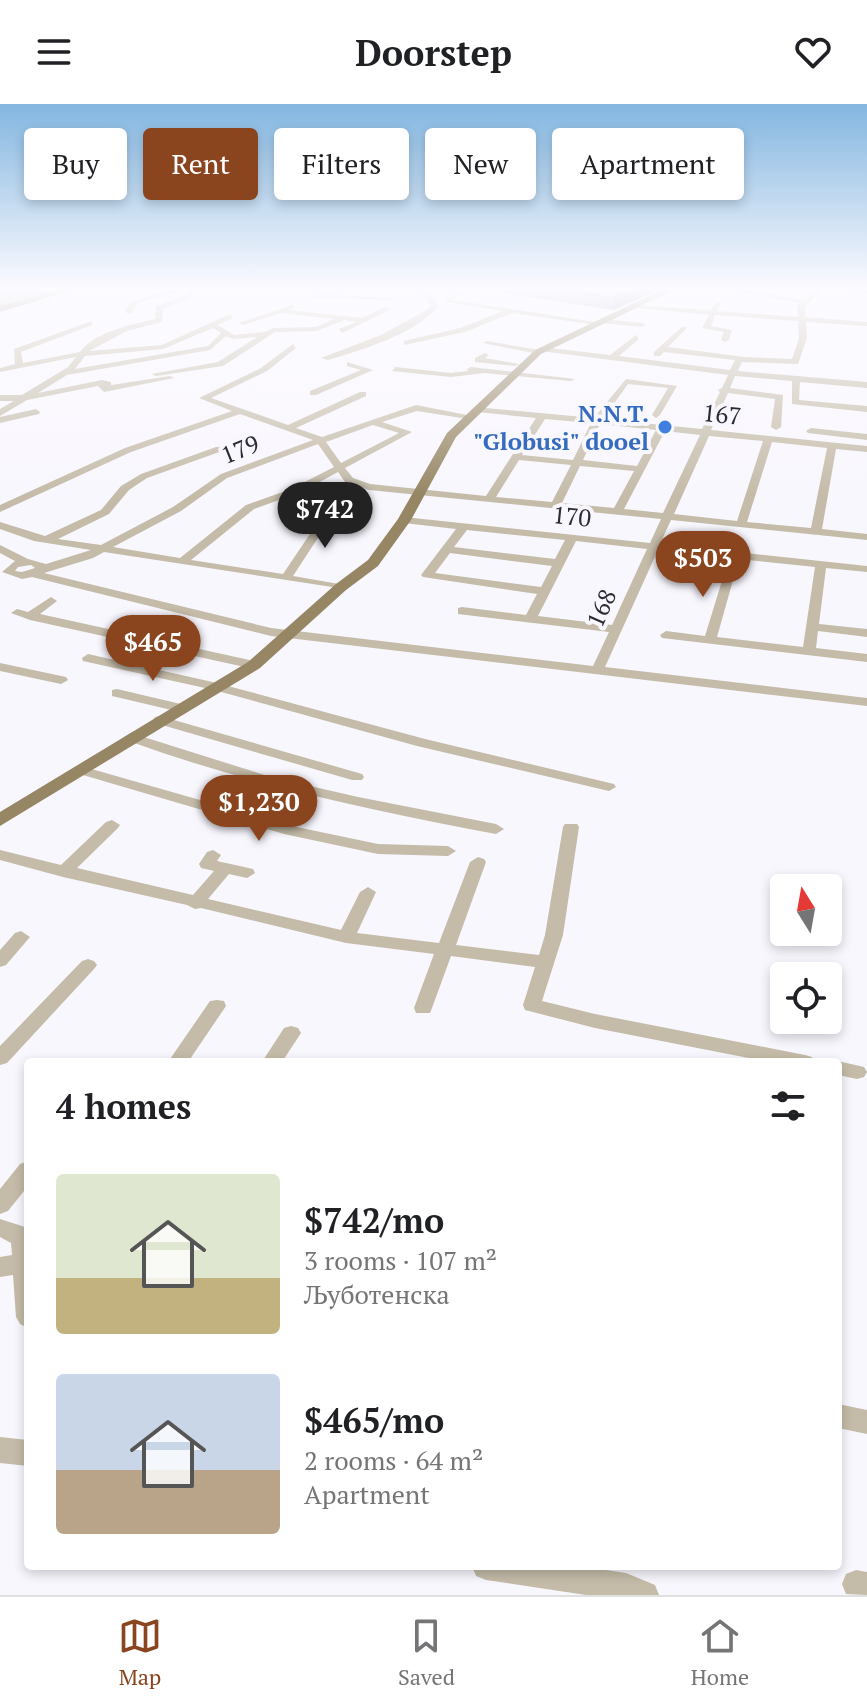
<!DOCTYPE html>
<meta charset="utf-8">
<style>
:root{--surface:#fff;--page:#f6f6f6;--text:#202124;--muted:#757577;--line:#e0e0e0;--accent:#8a441e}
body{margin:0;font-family:"PT Serif",serif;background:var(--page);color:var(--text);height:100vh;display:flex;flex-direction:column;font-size:30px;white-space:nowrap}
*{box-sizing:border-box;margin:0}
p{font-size:26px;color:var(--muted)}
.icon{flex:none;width:44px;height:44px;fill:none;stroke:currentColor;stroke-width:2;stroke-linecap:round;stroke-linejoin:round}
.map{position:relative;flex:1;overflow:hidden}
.details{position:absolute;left:24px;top:954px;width:818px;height:512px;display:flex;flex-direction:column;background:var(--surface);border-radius:8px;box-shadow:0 4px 12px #0003}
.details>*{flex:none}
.guide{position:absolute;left:24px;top:24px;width:820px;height:72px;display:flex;gap:16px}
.needle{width:52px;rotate:349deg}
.fabs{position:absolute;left:770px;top:770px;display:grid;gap:16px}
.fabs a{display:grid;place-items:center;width:72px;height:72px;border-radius:8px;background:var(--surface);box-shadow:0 4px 12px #0003;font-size:40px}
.price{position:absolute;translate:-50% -68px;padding:0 18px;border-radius:28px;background:var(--accent);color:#fff;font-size:26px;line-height:52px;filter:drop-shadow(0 2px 4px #0008)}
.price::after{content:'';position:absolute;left:50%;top:48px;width:24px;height:18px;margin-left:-12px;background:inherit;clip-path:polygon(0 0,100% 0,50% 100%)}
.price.selected{background:#222;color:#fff}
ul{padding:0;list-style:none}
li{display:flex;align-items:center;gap:24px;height:200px;padding:0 32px}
li span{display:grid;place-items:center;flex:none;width:224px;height:160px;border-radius:8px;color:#555}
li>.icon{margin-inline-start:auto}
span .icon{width:96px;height:96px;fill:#fffc;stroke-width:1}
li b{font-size:34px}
h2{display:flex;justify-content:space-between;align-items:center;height:96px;padding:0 32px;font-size:34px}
.tag{padding:0 28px;border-radius:8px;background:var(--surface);box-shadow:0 4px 12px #0003;font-size:28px;line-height:72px}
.tag.selected{background:var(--accent);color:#fff}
header{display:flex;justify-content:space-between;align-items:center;height:104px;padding:0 32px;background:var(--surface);font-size:36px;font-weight:700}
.tabs{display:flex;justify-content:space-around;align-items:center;height:112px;border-top:2px solid var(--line);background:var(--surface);font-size:22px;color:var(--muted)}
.tabs a{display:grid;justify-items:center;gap:4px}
.tabs .selected{color:var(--accent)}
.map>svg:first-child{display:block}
</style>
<header><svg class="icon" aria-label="menu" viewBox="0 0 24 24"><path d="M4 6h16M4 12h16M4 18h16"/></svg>Doorstep<svg class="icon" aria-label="heart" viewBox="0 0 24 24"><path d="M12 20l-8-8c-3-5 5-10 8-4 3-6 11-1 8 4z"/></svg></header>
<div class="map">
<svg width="867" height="1491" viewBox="0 0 867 1491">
<rect width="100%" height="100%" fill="#f9f7fe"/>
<path fill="#b4d0bb" d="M0 183H76L0 204Z"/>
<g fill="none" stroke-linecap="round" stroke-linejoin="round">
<path fill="#c4bba8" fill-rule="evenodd" d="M187 183H193V193L163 205 162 218 127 227 89 247 162 241 230 210 233 214 218 221 234 231 265 228 273 224 316 223 334 215 281 209 243 221 239 219 292 201 296 203 289 206 362 214 385 203 392 205 342 229 339 225 356 218 344 216 317 227 275 228 223 262 156 272 152 270 218 258 257 233 233 235 226 232 210 246 67 271 38 289 102 276 111 278V281L170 272 174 274 104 288 98 282 27 296 0 312V305L14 297H0V291H22L68 263 76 253 0 268V264L15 260 14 245 92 217V221L21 248 23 259 80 248C96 227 131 221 155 215L156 202 187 191ZM213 224 221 229 208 242 75 265 85 252 163 245Z
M344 183H357L329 191 396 194 393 196 309 193Z
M427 183H434L429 190 439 202C413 231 364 245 328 256L321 254 381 231 425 207 431 202 422 190Z
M462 183H470L454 196 601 219 597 221 512 209 465 228 404 241V237L460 224 503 207 446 198V196Z
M711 183H729L804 196 817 183 867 185V189L823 185 805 203V213L867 218V222L806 218 807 234 798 260 742 258 738 267 867 278V284L800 278 799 296 867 302V308L792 300V277L735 272 730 284 783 291 781 323 776 326 771 323 775 295 728 289 711 326 867 342V348L836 345 822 425 867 430V436L671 416 660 440 867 462V468L826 464 819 520 867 525V533L818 527 816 544 867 550V558L662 534 660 531 666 527 705 532 729 454 658 446 605 563 867 594V602L271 532 32 473 22 475 2 468 15 457 0 449V441L28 455 46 460 91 446 34 437 0 425V418L45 432 101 406 121 382 141 370 216 343H222V347L147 374 129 386 109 410 58 435 101 441 173 403 221 370 313 336 240 310 131 348 0 408V401L125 344 232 307 199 294 261 264 293 240 296 244 267 267 211 294 288 321 360 288H366V292L296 324 322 333 416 301 472 312 468 315 417 307 382 318 412 328 345 364 353 374 370 380 486 392 536 314 477 308 474 307V303L594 314 626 275 677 282 660 311 656 314 652 311 668 284 628 280 603 315 702 325 720 288 718 286 722 284 728 271 541 247 538 250 483 239 487 237 539 246 542 243 610 251 636 231 639 235 619 252 730 266 735 256 664 248 660 252H654V248L683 222 687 224 668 243 744 253 792 255 799 234 798 217 715 211 711 222 732 226 729 236 725 238 721 236 724 228 702 224 709 211 629 203 633 201 710 206 717 198 721 200 717 207 798 213 797 202 800 199ZM545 315 591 319 573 356 522 351ZM600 320 656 326 637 362 583 356ZM373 321 399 329 341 359 326 338ZM665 327 700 331 663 409 624 405ZM709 332 763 337 737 417 674 410ZM772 338 827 344 811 424 747 418ZM318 340 334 363 291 385 246 401 180 454 113 443 181 407 227 374ZM519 356 571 361 552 398 496 393ZM580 362 634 367 614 404 562 399ZM338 368 345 378 369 386 661 415 650 439 404 413 399 416 404 419 456 425 421 471 423 473 537 490 526 511 462 503 458 504V510L609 528 593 562 271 524 44 469 93 454 104 448 345 485V481L293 472 325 423 352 405 343 403 322 416 301 388ZM293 391 316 421 283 470 191 456 254 405ZM467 426 565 436 555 455 454 443ZM576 437 647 445 612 521 538 512ZM450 449 552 462 541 483 435 469ZM739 455 815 463 803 543 717 533ZM31 461 35 464 22 468 15 467 18 463Z
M175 185 177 188 137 199 131 210 124 208 132 197Z
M603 215 642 219 646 221 642 223 600 219Z
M485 249 489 251 485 254 519 260 515 262 475 258V254Z
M347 258 373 266 316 291H310V287L361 266 347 262Z
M395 263 451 269 468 267 467 265 471 263 575 275 571 277 484 269 451 273 392 267Z
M36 305 40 308 39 310 0 319V313Z
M811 324 867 330V336L808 329 806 327Z
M51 493 57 497 40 510 254 557 260 561 254 565 30 516 11 509 17 505 28 508Z
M88 550 217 579 425 635 614 680 616 683 609 687 417 642 214 586 83 557 82 554Z
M0 559 66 573 68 576 61 580 0 567Z
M117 585 185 601 187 604 180 608 112 592V586Z
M160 612 362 670 364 673 362 676H352L155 619 153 616 155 613Z
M131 629 271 673 358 693 496 720 504 725 496 730C370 706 246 680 126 636L124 633Z
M81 662 287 721 378 740 448 742 456 747 448 752 378 750 284 730 76 669 74 666 76 663Z
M112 716 120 721 118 724 77 764 193 791 214 767 201 764 199 760 207 748 213 746 221 751 217 757 253 765 255 769 247 774 229 770 208 795 341 826 360 788 368 783 376 788 357 829 439 839 470 758 478 753 484 755 486 758 456 841 539 851 545 831 563 723 565 720H577L579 723 563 831 542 897 595 910 805 951 812 953 815 958H769L595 924 525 906 523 901 535 863 451 852 432 904 430 909H416L414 904 434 850 346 839 201 804 195 805 187 801 63 773 0 756V746L61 761 106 718Z
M21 827 30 833 6 861 0 863V846L15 829Z
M88 855 94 857 97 861 94 865 7 959 0 961V942L82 857Z
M217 896 224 897 226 902 188 958H168L210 897Z
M291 922 298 924 301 929 282 958H262L284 924Z
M838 957 864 963 867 968 864 973 857 975 838 971V958H834Z
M28 1057V1082L8 1107 0 1110V1085L20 1060Z
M0 1115 25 1123 28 1127V1224L20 1220 16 1213 13 1171 0 1173V1153L12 1151 11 1139 0 1133Z
M838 1300 867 1306V1330L838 1324Z
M0 1333 28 1336V1362L0 1359Z
M472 1462H579L626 1469 655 1481 659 1491H586L486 1476 476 1472Z
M856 1466 867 1468V1491L846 1490 842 1480 846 1470Z"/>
<path fill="#968664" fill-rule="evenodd" d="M68 183H83L0 208V202Z
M668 183H680L541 250 456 333 411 416 378 462 346 486 260 564 0 722V708L248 558 336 480 368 456 398 415 447 329 535 246Z"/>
</g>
<path fill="#b5adc6" d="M503 183H666L613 206 503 189Z"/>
<path fill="#948da1" d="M639 183H666L613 206 614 194Z"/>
<path fill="#d3c9e6" stroke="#948da1" stroke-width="2" d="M546 183H639L614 194Z"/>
<linearGradient id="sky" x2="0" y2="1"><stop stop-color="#83b6e0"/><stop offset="0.47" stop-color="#fcfbff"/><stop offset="1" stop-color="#fcfbff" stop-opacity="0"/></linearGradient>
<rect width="867" height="392" fill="url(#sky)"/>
<circle fill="#3f7fe0" stroke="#f9f7fe" stroke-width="3" cx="665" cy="323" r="8"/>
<g text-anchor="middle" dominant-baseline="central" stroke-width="8" stroke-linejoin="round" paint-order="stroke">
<g font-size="24" font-weight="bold" fill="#366cbe" stroke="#f9f7fe" text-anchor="end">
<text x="649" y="309">N.N.T.<tspan x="649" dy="28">"Globusi" dooel</tspan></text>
</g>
<g font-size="24" fill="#2e2a35" stroke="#f9f7fe">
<text transform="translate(722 310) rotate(6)">167</text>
<text transform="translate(240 345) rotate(-22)">179</text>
<text transform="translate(572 412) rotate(6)">170</text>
<text transform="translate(601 504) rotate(-66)">168</text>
</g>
</g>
</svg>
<div class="fabs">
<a><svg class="needle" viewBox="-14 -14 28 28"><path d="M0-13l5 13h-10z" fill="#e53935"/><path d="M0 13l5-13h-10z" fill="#757577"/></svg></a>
<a><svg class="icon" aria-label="locate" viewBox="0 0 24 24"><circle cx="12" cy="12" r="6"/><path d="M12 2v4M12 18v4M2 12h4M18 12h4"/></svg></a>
</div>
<b class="price selected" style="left:325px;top:446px">$742</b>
<b class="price" style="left:703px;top:495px">$503</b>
<b class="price" style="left:153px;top:579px">$465</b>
<b class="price" style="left:259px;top:739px">$1,230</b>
<div class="guide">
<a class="tag">Buy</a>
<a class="tag selected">Rent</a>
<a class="tag">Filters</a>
<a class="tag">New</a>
<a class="tag">Apartment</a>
</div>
<section class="details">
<h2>4 homes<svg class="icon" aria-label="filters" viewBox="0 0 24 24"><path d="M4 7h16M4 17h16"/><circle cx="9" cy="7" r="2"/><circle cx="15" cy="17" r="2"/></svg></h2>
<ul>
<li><span style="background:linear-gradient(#dfe7d0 65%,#c2b280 0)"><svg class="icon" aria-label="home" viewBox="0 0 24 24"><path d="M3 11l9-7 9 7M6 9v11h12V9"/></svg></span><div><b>$742/mo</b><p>3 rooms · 107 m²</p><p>Љуботенска</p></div></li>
<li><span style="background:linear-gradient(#c9d6e8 60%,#b9a48a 0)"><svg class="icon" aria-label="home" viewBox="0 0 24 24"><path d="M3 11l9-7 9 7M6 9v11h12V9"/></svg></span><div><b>$465/mo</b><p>2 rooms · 64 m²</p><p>Apartment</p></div></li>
</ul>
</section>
</div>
<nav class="tabs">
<a class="selected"><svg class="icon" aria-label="map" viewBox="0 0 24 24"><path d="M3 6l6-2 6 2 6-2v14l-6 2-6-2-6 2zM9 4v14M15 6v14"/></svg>Map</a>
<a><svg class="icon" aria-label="saved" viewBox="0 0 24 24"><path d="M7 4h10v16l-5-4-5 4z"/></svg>Saved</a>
<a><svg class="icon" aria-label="home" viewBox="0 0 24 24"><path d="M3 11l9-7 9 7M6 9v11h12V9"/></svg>Home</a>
</nav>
